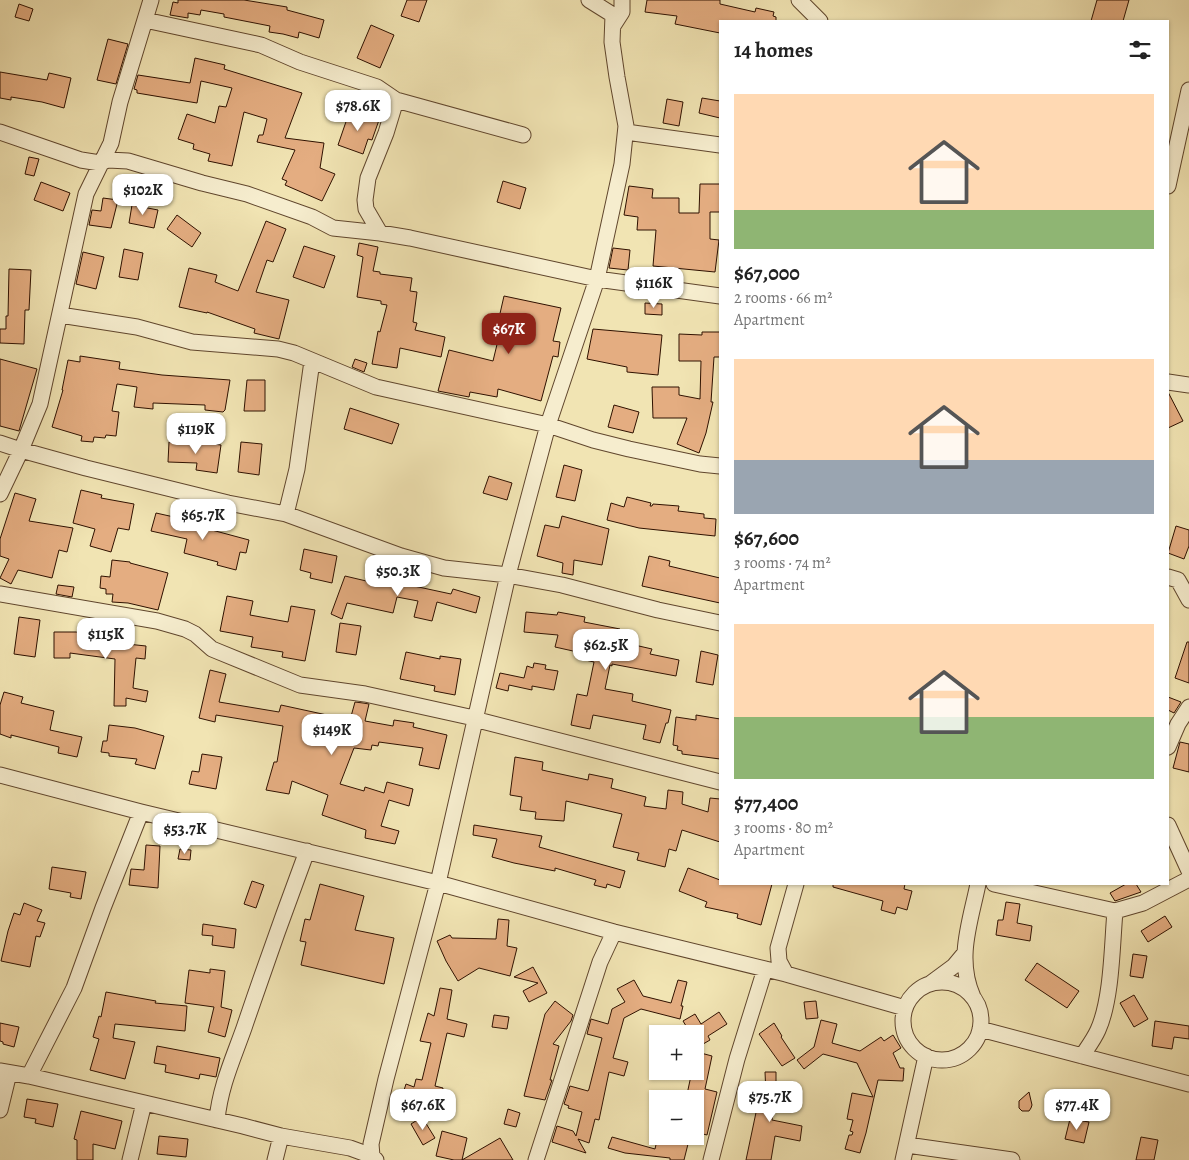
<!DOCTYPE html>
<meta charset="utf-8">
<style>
:root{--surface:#fff;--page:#f6f6f6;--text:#222;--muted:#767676;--accent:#8f2418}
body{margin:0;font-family:Alegreya,serif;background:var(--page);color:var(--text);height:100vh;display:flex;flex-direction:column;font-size:19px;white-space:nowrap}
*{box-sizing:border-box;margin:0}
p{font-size:16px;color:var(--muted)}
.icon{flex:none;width:28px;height:28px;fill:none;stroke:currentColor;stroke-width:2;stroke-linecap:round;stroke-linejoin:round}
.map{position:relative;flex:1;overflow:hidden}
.drawer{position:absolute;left:719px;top:20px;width:450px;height:865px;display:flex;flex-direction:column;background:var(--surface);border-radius:0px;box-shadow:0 1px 4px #0004}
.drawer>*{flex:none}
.controls{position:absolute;left:649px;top:1025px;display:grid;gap:10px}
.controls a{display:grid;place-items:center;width:55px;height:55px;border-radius:0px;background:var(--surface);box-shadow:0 1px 4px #0004;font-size:25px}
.price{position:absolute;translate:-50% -42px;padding:0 11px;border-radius:10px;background:#fff;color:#222;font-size:16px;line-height:32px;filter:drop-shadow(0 1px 2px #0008)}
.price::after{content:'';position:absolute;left:50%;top:30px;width:15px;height:11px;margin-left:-8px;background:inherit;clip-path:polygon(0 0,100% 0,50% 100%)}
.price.selected{background:var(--accent);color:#fff}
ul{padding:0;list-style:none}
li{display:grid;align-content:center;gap:10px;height:265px;padding:0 15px}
li span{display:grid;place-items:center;height:155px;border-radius:0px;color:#555}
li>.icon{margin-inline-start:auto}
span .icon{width:90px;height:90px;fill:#fffc;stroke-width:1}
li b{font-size:21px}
h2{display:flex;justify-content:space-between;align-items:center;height:60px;padding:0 15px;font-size:21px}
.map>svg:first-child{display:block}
</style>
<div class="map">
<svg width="1189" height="1160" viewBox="0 0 1189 1160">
<rect width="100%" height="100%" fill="#f1e4b3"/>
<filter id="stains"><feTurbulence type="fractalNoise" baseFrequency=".004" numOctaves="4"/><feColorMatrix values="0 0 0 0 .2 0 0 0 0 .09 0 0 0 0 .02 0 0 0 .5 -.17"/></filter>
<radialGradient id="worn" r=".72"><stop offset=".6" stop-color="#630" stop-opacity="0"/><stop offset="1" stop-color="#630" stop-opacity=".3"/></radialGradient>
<path fill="#e4ad81" stroke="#2f1100" d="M178 0H244L287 7V10L324 20 319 38 299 32 298 38 283 34 269 32 270 26 224 17V14L201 10 200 15 188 13V18L170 15 173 2 178 3Z
M407 0H427L419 22 401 16Z
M647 0H720V4L755 12 756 8 774 12 773 16 776 17V21H720V33L675 24 677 16 645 12Z
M1097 0H1129L1123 21H1091Z
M19 4 33 9 29 21 15 17Z
M371 25 394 35 380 68 357 58Z
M108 39 128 44 116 84 97 80Z
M195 58 225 65 224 69 302 93 285 138 324 143 320 168 335 174 322 201 285 185 287 181 282 179 295 150 257 142 259 135H263L267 119 244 112 232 166 208 161 210 154 193 149 194 144 178 139 187 114 215 123 219 106 226 107 232 88 201 81 197 103 137 93V90L134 89 138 75 190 83Z
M0 72 47 80 49 73 71 78 64 108 42 102 11 97V100L0 98Z
M702 98 720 101V118L699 113Z
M667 99 683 102 679 126 663 123Z
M350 110 379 120 372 140 368 139 363 154 338 145Z
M29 157 39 159 34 176 25 174Z
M503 181 526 188 520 209 497 202Z
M41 182 70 193 63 211 34 200Z
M700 184H720V212H710V239L719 240 715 272 653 266 656 230H637L638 217 624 215 629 186 653 189 652 198H679V213H699Z
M103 198 118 200 111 228 89 225 92 210 101 211Z
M132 205 158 210 154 228 129 223Z
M177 215 201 233 192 247 167 229Z
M266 221 286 229 273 262 267 260 256 292 289 300 279 339 254 333 255 329 207 312V313L179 307 189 268 217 275 215 282 238 291Z
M359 243 378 247 373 271 380 272V274L412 278 410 291 417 292 413 322 417 323 415 330 445 337 441 357 400 348 397 368 372 364 378 331 380 332 387 305 381 304V301L357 297 363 257 357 255Z
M304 246 335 256 324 288 293 277Z
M613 248 630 250 628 270 609 268Z
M124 249 143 253 138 280 119 277Z
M83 252 104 257 96 289 76 284Z
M9 269 31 270 29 310H25L24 344 0 343V329H6V316H8Z
M504 296 561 308 553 341 560 342 558 357 553 356 541 401 498 389 497 397 470 392 469 397 438 391 449 350 493 361 500 332 496 331Z
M645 303 662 304V315L645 314Z
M593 329 662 335 658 375 627 372V367L587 359Z
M702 332H720V357H714L711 402H713L706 433 699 453 677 444 687 418H653L652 387H679V395L700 399 701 361H679V334L702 335Z
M80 356 120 362 119 369 162 375 230 380 225 410 223 412 205 410V405L153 403V409L134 407 137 387 117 384 112 411 119 412 116 436 106 435 105 438 94 437 93 442 81 441 82 436 52 427 63 390H62L68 360 80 362Z
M0 359 37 369 19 431 0 426Z
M355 359 367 363 364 372 352 367Z
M247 380H265V411H244Z
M1168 392 1183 421 1168 428V391Z
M614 405 639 412 633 433 608 427Z
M350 408 399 424 392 444 344 429Z
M169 442 200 443V442L221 445 217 473 196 470 197 463 168 462Z
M241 442 262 444 259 475 238 472Z
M564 465 582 470 575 501 556 497Z
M489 476 512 483 507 500 483 493Z
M81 490 102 495 101 498 134 504 129 530 118 528 111 552 90 546 95 529 73 523Z
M15 493 36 499 29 521 73 528 67 552 59 550 52 578 18 570 11 584 0 578 9 559 0 556V539Z
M627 497 651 503 650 506H652L653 504 679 506 678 511 704 514V518L716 519 715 536 639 528 607 520 611 503 624 507Z
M156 513 183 519 182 522 249 540 246 553 240 552 236 570 217 565 218 562 184 553 187 539 151 531Z
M562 516 609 529 602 565 574 560 573 575 562 573 563 563 537 556 545 525 559 528Z
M1176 526 1189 530V546L1184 559 1168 553Z
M304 549 337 556 332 583 310 578 311 573 300 570Z
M649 556 670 561 669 566 720 578V603L642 586Z
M112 560 130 562V563L168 573 158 610 128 603 112 602 113 594H106V589L100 588 101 576 110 577Z
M382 572 401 577 400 583 451 594 453 589 480 597 476 613 437 602 432 621 414 617 418 601 397 597 393 613 347 603 342 619 331 614 345 576 379 584Z
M58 585 74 587 72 597 56 594Z
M227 596 253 601 250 615 288 622 291 606 315 610 305 661 282 657 283 652 251 647 253 637 220 631Z
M526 612 557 615 558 612 585 617 584 622 620 629 617 641 652 649 650 654 679 660 676 676 612 664V666L610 665 605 689 633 694 632 701 671 710 668 723H666L660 743 643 739 646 725 593 715 590 729 571 725 577 694 587 696 594 662 581 659 582 653 555 647 558 635 524 632Z
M19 617 40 620 35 657 14 654Z
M340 623 361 626 356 655 336 652Z
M54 632H76L109 637 108 642 146 646 145 659 136 658 133 688 148 691 146 702 126 698V706H114L115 659 70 653V658H54Z
M1187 642H1189V683L1175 678Z
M701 651 718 655 713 685 696 682Z
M406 652 440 659V656L461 659 455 695 434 691 435 686 400 679Z
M534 663 546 665 545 669 558 671 554 690 532 686V690L509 685 508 691 496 688 500 673 524 678 527 666 533 668Z
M210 670 226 674 219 702 279 712 281 705 350 720 355 702 363 703 369 704 365 721 393 726 394 720 414 723 413 727 447 735 439 769 419 765 423 748 379 742 378 746 372 745 371 750 354 748 340 784 364 791 365 787 384 793 387 782 413 789 409 806 389 800 381 826 399 831 395 844 365 838 366 830 322 815 328 795 292 781 289 794 266 790 274 762H277L283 726 216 715 215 722 199 718Z
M4 692 23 697 21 703 54 711 50 730 82 737 77 757 58 753 59 747 11 735V738L0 734V705Z
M1168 697 1181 702 1174 713 1168 710Z
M696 715 720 719V759L682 754V751L677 750 678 746 673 745 676 717 696 720Z
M109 725 135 728 164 736 155 769 135 764 137 759 109 756V753L101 752 103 741H107Z
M1180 742 1189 744V772L1173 768Z
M202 754 222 757 216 789 189 784 192 771 199 772Z
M515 757 543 762 542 770 588 780 589 774 613 779 611 788 646 797 644 806 666 809 668 790 683 792 682 804 708 812 710 798 720 799V842L682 830 676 851 669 849 665 867 637 860 639 853 613 847 622 814 566 801 564 821 535 819 536 812 520 810 522 797 510 795Z
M474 825 542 836 539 847 625 871 620 888 607 884 606 888 594 885 596 880 555 868V871L514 863 492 857 497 839 473 835Z
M146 845 160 846 158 888 129 885 131 869 144 870Z
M180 849 191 850 190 860 178 859Z
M52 867 86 872 81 899 70 897 71 893 49 889Z
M688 868 720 880V884H772L761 925 737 918 738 914 705 907 707 902 679 891Z
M252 881 264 885 256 908 244 904Z
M320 884 364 896 355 930 394 938 384 984 301 965 306 942 300 941 305 919 310 920Z
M833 884H905L904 889 912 891 907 910 897 907 895 914 881 910 883 901 833 887Z
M1126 884H1136L1141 892 1115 901 1110 893Z
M1006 902 1020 904 1017 923 1032 926 1030 941 996 935 998 920H1003Z
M24 903 42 910 37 921 45 923 40 937 36 936 30 967 1 961 8 931 14 913 20 915Z
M1165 916 1172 927 1148 942 1141 931Z
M498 919 509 920 507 946 517 948 510 976 479 968 458 981 446 961 437 941 450 935 452 938 496 939Z
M203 924 236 929 234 948 212 945 213 936 202 935Z
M1133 954 1147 956 1143 978 1130 976Z
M1037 963 1079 991 1067 1008 1025 980Z
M533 967 547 993 529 1002 523 991 538 983 514 977Z
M210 969 225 971 221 1007 232 1010 225 1037 208 1032 214 1007 185 1003 189 970 210 973Z
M634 980 643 996 671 1003 678 980 687 982 681 1006H683L680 1019 641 1009 624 1018 613 1058 628 1062 624 1076 609 1072 599 1120 595 1119 589 1143 578 1139 586 1153 552 1142 557 1126 573 1131 576 1136 582 1112 568 1108 569 1106 564 1104 570 1086 588 1091 589 1089 602 1038 587 1034 591 1019 608 1024 612 1009 625 1002 617 989Z
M440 988 452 990 447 1019 467 1024 464 1037 447 1033 435 1086 443 1088 441 1099 425 1097 422 1109H398L406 1084 414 1087 416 1079 422 1080 431 1043 420 1041 428 1013 434 1016Z
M106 992 156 1001 155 1003 187 1006 185 1031 115 1024 113 1038 135 1042 125 1079 90 1070 99 1039 93 1037 99 1016 101 1017Z
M1134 995 1148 1019 1134 1027 1120 1003Z
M555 1001 573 1015 571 1021 553 1044 559 1046 550 1080H552L545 1100 524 1096 545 1014Z
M816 1001 818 1018 806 1019 804 1002Z
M719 1012 727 1024 708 1036 710 1040 698 1047 695 1042V1034H691L683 1021 695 1014 701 1024Z
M494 1015 509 1017 507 1029 492 1027Z
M821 1020 837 1024 832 1043 860 1051 881 1037 884 1041 893 1035 901 1048 893 1053 900 1068H904L903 1081 878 1080 866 1133 860 1153 845 1149 849 1135H852L853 1132 850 1131 853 1120 847 1119 852 1093 873 1097 857 1063 823 1054 804 1069 797 1060 814 1047Z
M1155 1021 1189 1026V1039L1174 1037 1172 1049 1152 1046Z
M0 1023 19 1027 14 1047 3 1044V1042L0 1041Z
M774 1023 782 1036 781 1037 795 1058 782 1066 759 1034Z
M157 1046 220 1058 216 1077 200 1074 199 1079 165 1072 166 1065 154 1063Z
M697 1052 712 1056 705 1089 717 1092 707 1135 695 1132V1099H686L692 1071H695Z
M765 1072H776V1087L792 1091 789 1103 776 1099 772 1120 802 1126 800 1141 775 1136 771 1160H746L758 1103 763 1104 766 1094Z
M1029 1092 1032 1105 1031 1108 1029 1111H1022L1019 1108V1101Z
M27 1099 58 1104 53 1127 35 1123 36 1119 24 1117Z
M508 1109 520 1113 516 1127 504 1124Z
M81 1111 122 1121 115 1149 93 1144V1160H77V1140L74 1139Z
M422 1117 435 1138 423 1145 411 1124Z
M1070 1119 1089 1122 1084 1143 1065 1139Z
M442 1131 467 1138 462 1160 500 1138 513 1160H454L436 1156Z
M159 1136 188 1139 186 1157 157 1154Z
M658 1136H690L684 1160H670V1158L625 1153 608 1148 612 1137 655 1149Z
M1141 1137 1158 1140 1154 1160H1136Z"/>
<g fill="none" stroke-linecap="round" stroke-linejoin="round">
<g stroke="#60462d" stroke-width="17">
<path id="minor" d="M799 0 820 21
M145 20 261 45 300 62 377 87 396 100 386 133 368 178 365 200 366 209 380 233
M613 26 622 12V0
M396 100 523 135
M0 132 81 160 100 163 108 160 128 161 202 183 247 194 312 217 333 228 380 233 410 238 597 279 720 296
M626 132 720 145
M1168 186 1189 90
M60 315 137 327 192 342 278 349 294 353 376 387 548 425 593 440 629 449 700 464 720 466
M1168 382 1189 385
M0 443 21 450 86 468 228 503 286 514 401 556 444 568 508 575 562 585 658 610 720 623
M0 494 21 450 40 404 86 194 111 143 120 102 151 0
M286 514 297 469 312 361
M1168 577 1178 580 1189 600
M0 594 157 621 185 629 195 634 212 649 300 685 365 694 474 718
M474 719 720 782
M1168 747 1178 724 1189 707
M0 775 141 812 438 883 614 932 786 974 905 1008
M1168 825 1189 871
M994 884 1115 911 1143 903 1189 879
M786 974 779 961 778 948 796 884
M903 1021a39 39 0 1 1 78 0a39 39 0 1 1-78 0Z
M931 983 954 966 964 954
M973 997C956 959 970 923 978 884
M980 1029 1189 1084
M1082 1056C1088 1047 1094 1039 1098 1030 1112 999 1112 945 1115 911
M0 1071 29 1076 243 1126 281 1136 350 1148 372 1156 376 1160
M29 1076 74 988 103 908 141 812
M0 1110 9 1073
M217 1120C220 1087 233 1059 244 1028 264 969 285 910 307 851
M907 1145 1012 1160
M372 1156 371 1144 386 1079 438 883 508 575 548 425 597 279 622 164 626 126 617 77 612 42 613 15 589 0
M130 1160 144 1103
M275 1160 281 1136
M536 1160 600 962 614 932
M711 1160 737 1059 765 969
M903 1160 926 1056"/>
</g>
<use href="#minor" stroke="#f6edce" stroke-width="15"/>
</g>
<rect width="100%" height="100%" filter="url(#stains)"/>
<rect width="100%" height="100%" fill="url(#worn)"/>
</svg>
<div class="controls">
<a>+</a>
<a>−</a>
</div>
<b class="price" style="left:358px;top:132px">$78.6K</b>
<b class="price" style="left:143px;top:216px">$102K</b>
<b class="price" style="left:654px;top:309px">$116K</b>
<b class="price selected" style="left:509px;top:355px">$67K</b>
<b class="price" style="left:196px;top:455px">$119K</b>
<b class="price" style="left:203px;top:541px">$65.7K</b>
<b class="price" style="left:398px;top:597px">$50.3K</b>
<b class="price" style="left:106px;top:660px">$115K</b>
<b class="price" style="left:606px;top:671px">$62.5K</b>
<b class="price" style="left:332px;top:756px">$149K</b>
<b class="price" style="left:185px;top:855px">$53.7K</b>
<b class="price" style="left:770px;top:1123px">$75.7K</b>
<b class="price" style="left:423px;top:1131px">$67.6K</b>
<b class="price" style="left:1077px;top:1131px">$77.4K</b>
<section class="drawer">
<h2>14 homes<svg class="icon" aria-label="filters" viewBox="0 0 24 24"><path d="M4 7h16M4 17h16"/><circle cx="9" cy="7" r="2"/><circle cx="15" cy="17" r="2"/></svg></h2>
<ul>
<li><span style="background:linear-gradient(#ffd9b3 75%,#8fb573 0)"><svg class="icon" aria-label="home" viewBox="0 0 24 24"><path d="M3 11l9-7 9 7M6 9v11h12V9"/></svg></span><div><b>$67,000</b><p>2 rooms · 66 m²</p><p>Apartment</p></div></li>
<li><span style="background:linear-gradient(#ffd9b3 65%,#9aa5b1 0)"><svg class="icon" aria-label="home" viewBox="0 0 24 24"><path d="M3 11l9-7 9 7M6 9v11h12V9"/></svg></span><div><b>$67,600</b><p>3 rooms · 74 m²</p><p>Apartment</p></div></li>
<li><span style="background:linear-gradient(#ffd9b3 60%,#8fb573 0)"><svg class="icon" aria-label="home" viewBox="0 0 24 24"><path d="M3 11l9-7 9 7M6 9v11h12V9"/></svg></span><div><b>$77,400</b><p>3 rooms · 80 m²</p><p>Apartment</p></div></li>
</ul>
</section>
</div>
